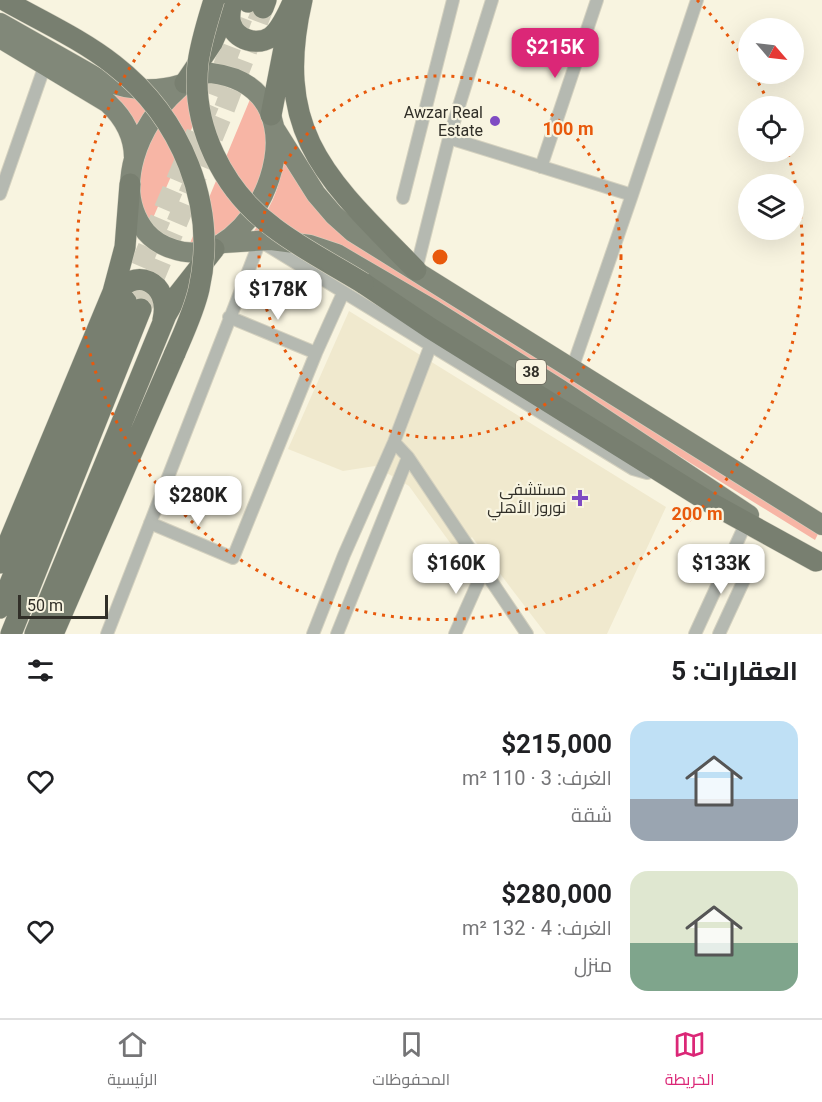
<!DOCTYPE html>
<html lang="ar">
<meta charset="utf-8">
<style>
:root{--surface:#fff;--page:#f6f6f6;--text:#202124;--muted:#757577;--line:#e0e0e0;--accent:#db2777}
body{margin:0;font-family:Roboto,Cairo,sans-serif;background:var(--page);color:var(--text);direction:rtl;height:100vh;display:flex;flex-direction:column;font-size:22px;white-space:nowrap}
*{box-sizing:border-box;margin:0}
p{font-size:20px;color:var(--muted)}
.icon{flex:none;width:33px;height:33px;fill:none;stroke:currentColor;stroke-width:2;stroke-linecap:round;stroke-linejoin:round}
.map{position:relative;height:634px;overflow:hidden;direction:ltr}
.details{display:flex;flex-direction:column;background:var(--surface);flex:1}
.details>*{flex:none}
.needle{width:39px;rotate:118deg}
.fabs{position:absolute;left:738px;top:18px;display:grid;gap:12px}
.fabs a{display:grid;place-items:center;width:66px;height:66px;border-radius:50%;background:var(--surface);box-shadow:0 6px 24px #0002;font-size:30px}
.scale{position:absolute;left:18px;bottom:15px;width:90px;box-sizing:border-box;padding-left:6px;border:3px solid #312f28;border-top:0;font-size:16px;line-height:21px;white-space:nowrap;color:#312f28;-webkit-text-stroke:4px #f8f4e0;paint-order:stroke}
.price{position:absolute;translate:-50% -51px;padding:0 14px;border-radius:12px;background:#fff;color:#222;font-size:20px;line-height:39px;filter:drop-shadow(0 2px 3px #0008)}
.price::after{content:'';position:absolute;left:50%;top:36px;width:18px;height:14px;margin-left:-9px;background:inherit;clip-path:polygon(0 0,100% 0,50% 100%)}
.price.selected{background:var(--accent);color:#fff}
ul{padding:0;list-style:none}
li{display:flex;align-items:center;gap:18px;height:150px;padding:0 24px}
li span{display:grid;place-items:center;flex:none;width:168px;height:120px;border-radius:18px;color:#555}
li>.icon{margin-inline-start:auto}
span .icon{width:72px;height:72px;fill:#fffc;stroke-width:1}
li b{font-size:26px}
h2{display:flex;justify-content:space-between;align-items:center;height:72px;padding:0 24px;font-size:26px}
.tabs{display:flex;justify-content:space-around;align-items:center;height:84px;border-top:2px solid var(--line);background:var(--surface);font-size:16px;color:var(--muted)}
.tabs a{display:grid;justify-items:center;gap:3px}
.tabs .selected{color:var(--accent)}
.map>svg:first-child{display:block}
</style>
<div class="map">
<svg width="822" height="634" viewBox="0 0 822 634">
<rect width="100%" height="100%" fill="#f8f4e0"/>
<path fill="#f0e9ce" d="M349 311 666 507 607 634H546L472 537 456 551 409 486 375 466 343 471 288 449Z"/>
<path fill="#f7b5a5" d="M211 84 150 225C147 221 141 215 140 210 131 179 153 125 175 103 185 93 197 88 211 84Z
M102 90 158 94 135 130Z
M251 97 267 126 265 168 255 194 233 227 188 248Z
M283 155 294 176 325 220 357 246 819 532 815 540 403 285 250 237C271 206 280 193 283 155Z"/>
<g fill="none" stroke-linecap="round" stroke-linejoin="round">
<path stroke="#d0cdbb" stroke-width="21" stroke-dasharray="21 10" stroke-linecap="butt" d="M128 295 209 104 248 2
M141 309 224 110 263 8"/>
<g stroke="#d4d1bf" stroke-width="14">
<path id="minor" d="M449 138 632 195
M541 167 597 0
M0 194 45 65
M403 198 453 0
M416 270 449 138 492 0
M229 317 316 353
M572 369 632 195 697 0
M394 442 408 457 527 634
M150 523 233 558 316 353 343 293
M107 634 260 241 633 469 647 473 653 471
M313 634 344 555 394 442 430 347
M337 634 408 457
M455 634 484 569
M695 634 746 523
M719 634 750 567 745 558 732 553"/>
</g>
<g stroke="#d4d1bf" stroke-width="21">
<path id="primary" d="M0 23 99 79C126 90 154 93 182 84
M0 38 108 103C123 117 134 136 134 158
M211 73C336 88 255 280 173 249 163 246 153 240 146 232 111 189 140 123 176 91 187 80 195 74 211 73Z
M275 129 316 194 334 215 353 232 822 525
M224 243 271 240 310 245 337 254 433 310 561 390 749 515"/>
</g>
<g stroke="#d4d1bf" stroke-width="22">
<path id="trunk" d="M232 0C231 8 228 16 231 24 236 40 257 46 271 37 282 29 288 12 294 0
M302 0C271 135 329 181 416 270
M248 2 249 0
M263 8 266 0
M185 83 212 43 228 6
M271 115 284 48
M363 283 430 328 709 502 816 561
M113 298C133 263 172 282 163 320
M0 563 113 292 125 247 130 184
M0 608 126 301
M11 634 141 309
M35 634 166 315 177 296 214 249
M53 634 175 353"/>
</g>
<use href="#minor" stroke="#b5b9b1" stroke-width="12"/>
<use href="#primary" stroke="#818879" stroke-width="20"/>
<use href="#trunk" stroke="#787f70" stroke-width="21"/>
<g stroke="#d4d1bf" stroke-width="22" stroke-linecap="butt">
<path id="trunk-bridge" d="M4 0C41 21 81 39 114 65 181 117 218 205 199 289 194 311 184 332 175 353
M214 0C208 20 201 41 198 63 191 126 223 190 273 227 300 248 334 265 363 283"/>
</g>
<use href="#trunk-bridge" stroke="#787f70" stroke-width="21"/>
</g>
<g fill="none" stroke="#e8590c" stroke-width="3" stroke-dasharray="3 6">
<circle cx="440" cy="257" r="181"/>
<path d="M697 0A363 363 0 0 1 748 65M754 75A363 363 0 0 1 770 106M788 154A363 363 0 1 1 183 0"/>
</g>
<g fill="#7f4bc3" stroke="#f8f4e0" stroke-width="2">
<circle cx="495" cy="121" r="6"/>
<path d="M577 489h6v6h6v6h-6v6h-6v-6h-6v-6h6z"/>
</g>
<g text-anchor="middle" dominant-baseline="central" stroke-width="4.5" stroke-linejoin="round" paint-order="stroke">
<rect fill="#f8f4e0" stroke="#6d6a5f" stroke-width="1.5" x="516" y="360" width="30" height="24" rx="4.5"/>
<g font-size="15" font-weight="bold" fill="#312f28">
<text x="531" y="372">38</text>
</g>
<g font-size="16" fill="#312f28" stroke="#f8f4e0" text-anchor="end">
<text x="483" y="112">Awzar Real<tspan x="483" dy="18">Estate</tspan></text>
<text x="566" y="489">مستشفى<tspan x="566" dy="18">نوروز الأهلي</tspan></text>
</g>
</g>
<circle cx="440" cy="257" r="9" fill="#e8590c" stroke="#f8f4e0" stroke-width="3"/>
<g font-size="18" text-anchor="middle" font-weight="bold" fill="#e8590c" stroke="#f8f4e0" stroke-width="4.5" stroke-linejoin="round" paint-order="stroke">
<text x="568" y="135">100 m</text>
<text x="697" y="520">200 m</text>
</g>
</svg>
<div class="fabs">
<a><svg class="needle" viewBox="-14 -14 28 28"><path d="M0-13l5 13h-10z" fill="#e53935"/><path d="M0 13l5-13h-10z" fill="#757577"/></svg></a>
<a><svg class="icon" aria-label="locate" viewBox="0 0 24 24"><circle cx="12" cy="12" r="6"/><path d="M12 2v4M12 18v4M2 12h4M18 12h4"/></svg></a>
<a><svg class="icon" aria-label="layers" viewBox="0 0 24 24"><path d="M12 4l9 5-9 5-9-5zM3 14l9 5 9-5"/></svg></a>
</div>
<div class="scale">50 m</div>
<b class="price selected" style="left:555px;top:79px">$215K</b>
<b class="price" style="left:278px;top:321px">$178K</b>
<b class="price" style="left:198px;top:527px">$280K</b>
<b class="price" style="left:456px;top:595px">$160K</b>
<b class="price" style="left:721px;top:595px">$133K</b>
</div>
<section class="details">
<h2>العقارات: 5<svg class="icon" aria-label="filters" viewBox="0 0 24 24"><path d="M4 7h16M4 17h16"/><circle cx="9" cy="7" r="2"/><circle cx="15" cy="17" r="2"/></svg></h2>
<ul>
<li><span style="background:linear-gradient(#bfe0f5 65%,#9aa5b1 0)"><svg class="icon" aria-label="home" viewBox="0 0 24 24"><path d="M3 11l9-7 9 7M6 9v11h12V9"/></svg></span><div><b>$215,000</b><p>الغرف: 3 · 110 m²</p><p>شقة</p></div><svg class="icon" aria-label="heart" viewBox="0 0 24 24"><path d="M12 20l-8-8c-3-5 5-10 8-4 3-6 11-1 8 4z"/></svg></li>
<li><span style="background:linear-gradient(#dfe7d0 60%,#7fa58c 0)"><svg class="icon" aria-label="home" viewBox="0 0 24 24"><path d="M3 11l9-7 9 7M6 9v11h12V9"/></svg></span><div><b>$280,000</b><p>الغرف: 4 · 132 m²</p><p>منزل</p></div><svg class="icon" aria-label="heart" viewBox="0 0 24 24"><path d="M12 20l-8-8c-3-5 5-10 8-4 3-6 11-1 8 4z"/></svg></li>
</ul>
</section>
<nav class="tabs">
<a class="selected"><svg class="icon" aria-label="map" viewBox="0 0 24 24"><path d="M3 6l6-2 6 2 6-2v14l-6 2-6-2-6 2zM9 4v14M15 6v14"/></svg>الخريطة</a>
<a><svg class="icon" aria-label="saved" viewBox="0 0 24 24"><path d="M7 4h10v16l-5-4-5 4z"/></svg>المحفوظات</a>
<a><svg class="icon" aria-label="home" viewBox="0 0 24 24"><path d="M3 11l9-7 9 7M6 9v11h12V9"/></svg>الرئيسية</a>
</nav>
